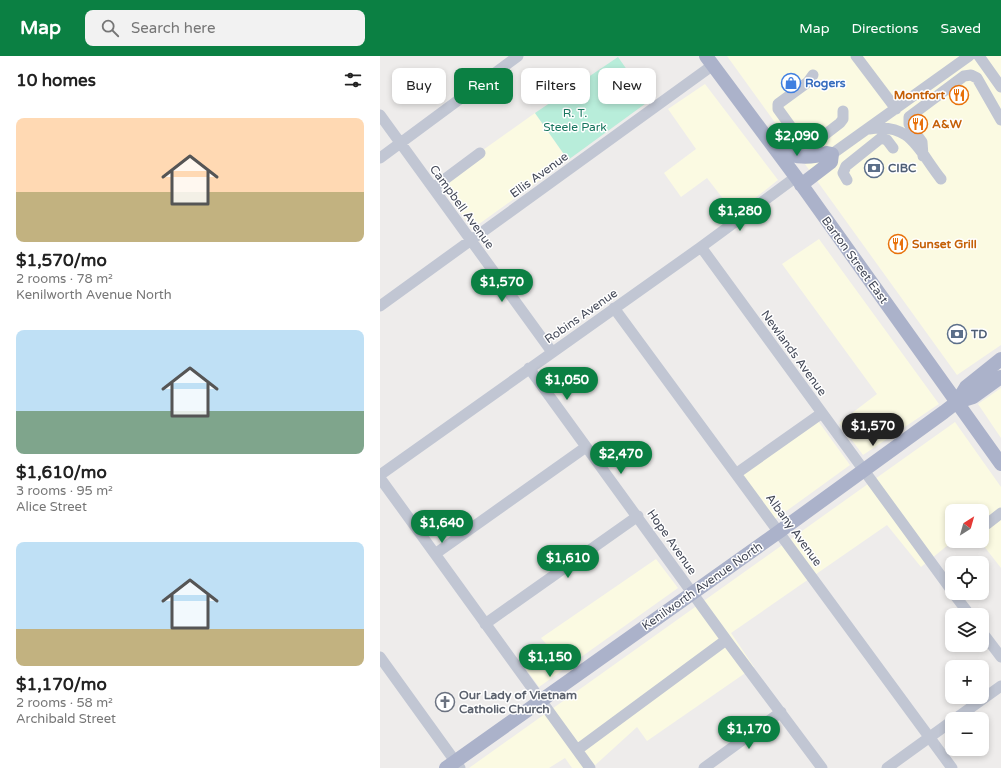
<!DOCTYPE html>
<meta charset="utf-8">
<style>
:root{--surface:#fff;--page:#f2f2f2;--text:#222;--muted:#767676;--accent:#0b8043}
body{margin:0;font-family:"Varela Round",sans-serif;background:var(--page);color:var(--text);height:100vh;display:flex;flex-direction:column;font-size:15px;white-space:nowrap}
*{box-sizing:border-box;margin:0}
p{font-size:13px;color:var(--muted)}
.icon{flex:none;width:22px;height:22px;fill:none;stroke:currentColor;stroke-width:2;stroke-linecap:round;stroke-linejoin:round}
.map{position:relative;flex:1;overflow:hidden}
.side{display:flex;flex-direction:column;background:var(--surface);width:380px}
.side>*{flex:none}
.hud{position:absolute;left:12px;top:12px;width:380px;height:36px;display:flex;gap:8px}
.needle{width:26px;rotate:37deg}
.fabs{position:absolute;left:565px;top:448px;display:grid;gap:8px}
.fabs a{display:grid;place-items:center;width:44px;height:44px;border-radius:8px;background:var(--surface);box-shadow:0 2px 6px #0003;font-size:20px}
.price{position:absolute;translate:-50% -34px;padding:0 9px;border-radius:14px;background:var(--accent);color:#fff;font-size:13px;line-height:26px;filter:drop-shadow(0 1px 2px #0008)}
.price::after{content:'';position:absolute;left:50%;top:24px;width:12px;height:9px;margin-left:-6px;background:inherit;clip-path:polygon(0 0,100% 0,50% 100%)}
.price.current{background:#222;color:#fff}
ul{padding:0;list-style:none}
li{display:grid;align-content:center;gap:8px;height:212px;padding:0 16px}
li span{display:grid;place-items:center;height:124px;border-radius:8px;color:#555}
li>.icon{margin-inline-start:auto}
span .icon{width:72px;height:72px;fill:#fffc;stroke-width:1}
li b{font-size:17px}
h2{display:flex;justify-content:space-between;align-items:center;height:48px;padding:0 16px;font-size:17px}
.tag{padding:0 14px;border-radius:8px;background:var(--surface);box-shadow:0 2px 6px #0003;font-size:14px;line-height:36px}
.tag.current{background:var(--accent);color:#fff}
header{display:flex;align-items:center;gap:24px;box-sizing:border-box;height:56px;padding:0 20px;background:var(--accent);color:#fff}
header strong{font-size:19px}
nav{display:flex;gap:22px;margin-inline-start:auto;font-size:14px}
.search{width:280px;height:36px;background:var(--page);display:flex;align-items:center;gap:10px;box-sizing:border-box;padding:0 14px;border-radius:8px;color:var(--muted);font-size:15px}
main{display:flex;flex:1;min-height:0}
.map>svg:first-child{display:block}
</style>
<header>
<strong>Map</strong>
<div class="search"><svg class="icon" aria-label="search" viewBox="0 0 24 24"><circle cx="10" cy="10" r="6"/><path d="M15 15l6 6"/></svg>Search here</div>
<nav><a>Map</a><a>Directions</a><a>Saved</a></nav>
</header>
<main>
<section class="side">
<h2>10 homes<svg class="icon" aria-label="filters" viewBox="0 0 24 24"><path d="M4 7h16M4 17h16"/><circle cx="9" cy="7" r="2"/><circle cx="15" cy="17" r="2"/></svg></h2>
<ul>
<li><span style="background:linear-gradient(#ffd9b3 60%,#c2b280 0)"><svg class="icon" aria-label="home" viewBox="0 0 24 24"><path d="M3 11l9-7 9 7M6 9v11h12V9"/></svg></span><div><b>$1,570/mo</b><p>2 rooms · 78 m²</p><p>Kenilworth Avenue North</p></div></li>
<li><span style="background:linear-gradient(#bfe0f5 65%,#7fa58c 0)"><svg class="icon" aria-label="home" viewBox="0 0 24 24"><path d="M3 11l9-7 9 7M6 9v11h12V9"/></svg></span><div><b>$1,610/mo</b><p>3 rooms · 95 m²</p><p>Alice Street</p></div></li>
<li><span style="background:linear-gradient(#bfe0f5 70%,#c2b280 0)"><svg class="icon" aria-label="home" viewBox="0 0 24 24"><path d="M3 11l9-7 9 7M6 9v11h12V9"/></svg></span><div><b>$1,170/mo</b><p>2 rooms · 58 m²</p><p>Archibald Street</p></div></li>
</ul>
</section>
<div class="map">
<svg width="621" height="712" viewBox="0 0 621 712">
<rect width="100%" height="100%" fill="#eeeceb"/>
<path fill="#fbfae2" d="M347 0H621V289L577 319Z
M325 28 398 124 355 158 327 122 301 141 284 117 316 93 288 53Z
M155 57 188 104 92 173 58 126Z
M439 183 559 348 483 399 459 367 497 338 402 208Z
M621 332V382L598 348Z
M433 358 470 409 394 464 357 411Z
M575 366 621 431V512L600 485H602V455H572L573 485 541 511 507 469 351 577 374 611 267 685 257 671 212 712H192L185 702 169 712H89Z
M276 503 298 532 159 631 143 609 169 591 161 582Z"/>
<path fill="#b8edda" d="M238 1 269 45 188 104 155 57Z"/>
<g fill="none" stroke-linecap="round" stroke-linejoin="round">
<path stroke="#c1c6d3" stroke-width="11" d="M476 0 516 53
M599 0 621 31
M433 19 428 26 398 48V53L424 89 429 91 460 67 463 63V55
M0 59 172 296
M489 73C531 66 538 94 561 123
M452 98 589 0
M543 100 542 86 529 68V61L584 20 591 19 597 22 621 64
M0 102 138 0
M467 124 463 117 466 110 501 82 507 84 513 92
M53 132 100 97
M321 191 572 535
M0 250 333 9
M234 252 572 712
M149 312 350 589 442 712
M357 417 442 357
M0 419 321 191 416 121
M0 422 210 712
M607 468 621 457
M55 498 206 391
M573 537 590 559
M105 568 258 460
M602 576 621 601
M0 601 80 712
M575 663 621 630
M197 694 346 584
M324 712 401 656
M507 712 572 665"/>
<path stroke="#abb2ca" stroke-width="14" d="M326 0 416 121 621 408
M396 92C412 102 429 103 447 97L452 98 451 106 421 129
M577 346 593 341 621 321
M66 712 400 475 564 356 577 346 586 331 621 303"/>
</g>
<defs>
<g id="shop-ring" transform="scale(1)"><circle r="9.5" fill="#fff" stroke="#3f7fe0" stroke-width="1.5"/><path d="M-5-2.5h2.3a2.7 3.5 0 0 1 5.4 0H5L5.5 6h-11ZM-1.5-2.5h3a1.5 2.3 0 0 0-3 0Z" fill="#3f7fe0"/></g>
<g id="restaurant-ring" transform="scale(1)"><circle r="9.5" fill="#fff" stroke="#e8710a" stroke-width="1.5"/><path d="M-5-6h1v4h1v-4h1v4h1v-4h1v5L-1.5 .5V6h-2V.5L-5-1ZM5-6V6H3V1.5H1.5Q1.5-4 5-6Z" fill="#e8710a"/></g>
<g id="bank-ring" transform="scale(1)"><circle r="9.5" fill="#fff" stroke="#5c6f8a" stroke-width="1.5"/><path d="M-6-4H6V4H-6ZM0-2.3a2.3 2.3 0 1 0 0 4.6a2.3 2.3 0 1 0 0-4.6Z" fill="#5c6f8a"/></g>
<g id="church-ring" transform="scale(1)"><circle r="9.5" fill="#fff" stroke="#6b7280" stroke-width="1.5"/><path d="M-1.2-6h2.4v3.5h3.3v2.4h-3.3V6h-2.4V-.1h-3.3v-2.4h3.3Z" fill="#6b7280"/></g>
</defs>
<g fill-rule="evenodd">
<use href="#shop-ring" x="411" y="27"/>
<use href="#restaurant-ring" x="579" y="39"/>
<use href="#restaurant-ring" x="538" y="68"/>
<use href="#bank-ring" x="494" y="112"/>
<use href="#restaurant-ring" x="518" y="188"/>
<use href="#bank-ring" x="577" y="278"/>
<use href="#church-ring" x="65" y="646"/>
</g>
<g text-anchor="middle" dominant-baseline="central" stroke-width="3" stroke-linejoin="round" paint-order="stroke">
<g font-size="12" font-weight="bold" fill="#366cbe" stroke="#fff" text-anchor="start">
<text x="425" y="27">Rogers</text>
</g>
<g font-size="12" font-weight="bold" fill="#c56008" stroke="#fff" text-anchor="start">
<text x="565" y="39" text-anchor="end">Montfort</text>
<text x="552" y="68">A&amp;W</text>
<text x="532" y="188">Sunset Grill</text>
</g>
<g font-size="12" fill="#18765f" stroke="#fff">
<text x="195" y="57">R. T.<tspan x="195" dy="14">Steele Park</tspan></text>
</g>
<g font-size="12" font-weight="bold" fill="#4e5e75" stroke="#fff" text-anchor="start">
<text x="508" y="112">CIBC</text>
<text x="591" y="278">TD</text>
</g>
<g font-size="12" fill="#444958" stroke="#fff">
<text transform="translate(159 119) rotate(-36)">Ellis Avenue</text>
<text transform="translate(82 151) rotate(54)">Campbell Avenue</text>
<text transform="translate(475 204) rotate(54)">Barton Street East</text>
<text transform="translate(201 260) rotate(-35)">Robins Avenue</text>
<text transform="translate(414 297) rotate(54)">Newlands Avenue</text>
<text transform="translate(414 474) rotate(54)">Albany Avenue</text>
<text transform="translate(292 486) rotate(55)">Hope Avenue</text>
<text transform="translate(322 530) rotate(-35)">Kenilworth Avenue North</text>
</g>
<g font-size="12" font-weight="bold" fill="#5b616d" stroke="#fff" text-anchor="start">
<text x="79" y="639">Our Lady of Vietnam<tspan x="79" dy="14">Catholic Church</tspan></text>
</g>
</g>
</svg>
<div class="fabs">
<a><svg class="needle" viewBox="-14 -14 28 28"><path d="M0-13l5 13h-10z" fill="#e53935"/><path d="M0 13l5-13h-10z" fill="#767676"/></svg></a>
<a><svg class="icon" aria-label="locate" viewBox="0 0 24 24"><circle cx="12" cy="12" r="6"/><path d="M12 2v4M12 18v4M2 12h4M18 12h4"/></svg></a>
<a><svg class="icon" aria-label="layers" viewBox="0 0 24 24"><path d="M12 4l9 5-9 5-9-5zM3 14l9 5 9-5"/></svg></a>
<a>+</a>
<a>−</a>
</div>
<b class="price" style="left:417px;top:101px">$2,090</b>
<b class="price" style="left:360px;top:176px">$1,280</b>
<b class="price" style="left:122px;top:247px">$1,570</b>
<b class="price" style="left:187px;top:345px">$1,050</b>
<b class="price current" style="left:493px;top:391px">$1,570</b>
<b class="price" style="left:241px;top:419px">$2,470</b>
<b class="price" style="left:62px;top:488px">$1,640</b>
<b class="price" style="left:188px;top:523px">$1,610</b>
<b class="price" style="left:170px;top:622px">$1,150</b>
<b class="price" style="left:369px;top:694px">$1,170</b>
<div class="hud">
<a class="tag">Buy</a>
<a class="tag current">Rent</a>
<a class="tag">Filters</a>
<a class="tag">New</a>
</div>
</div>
</main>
